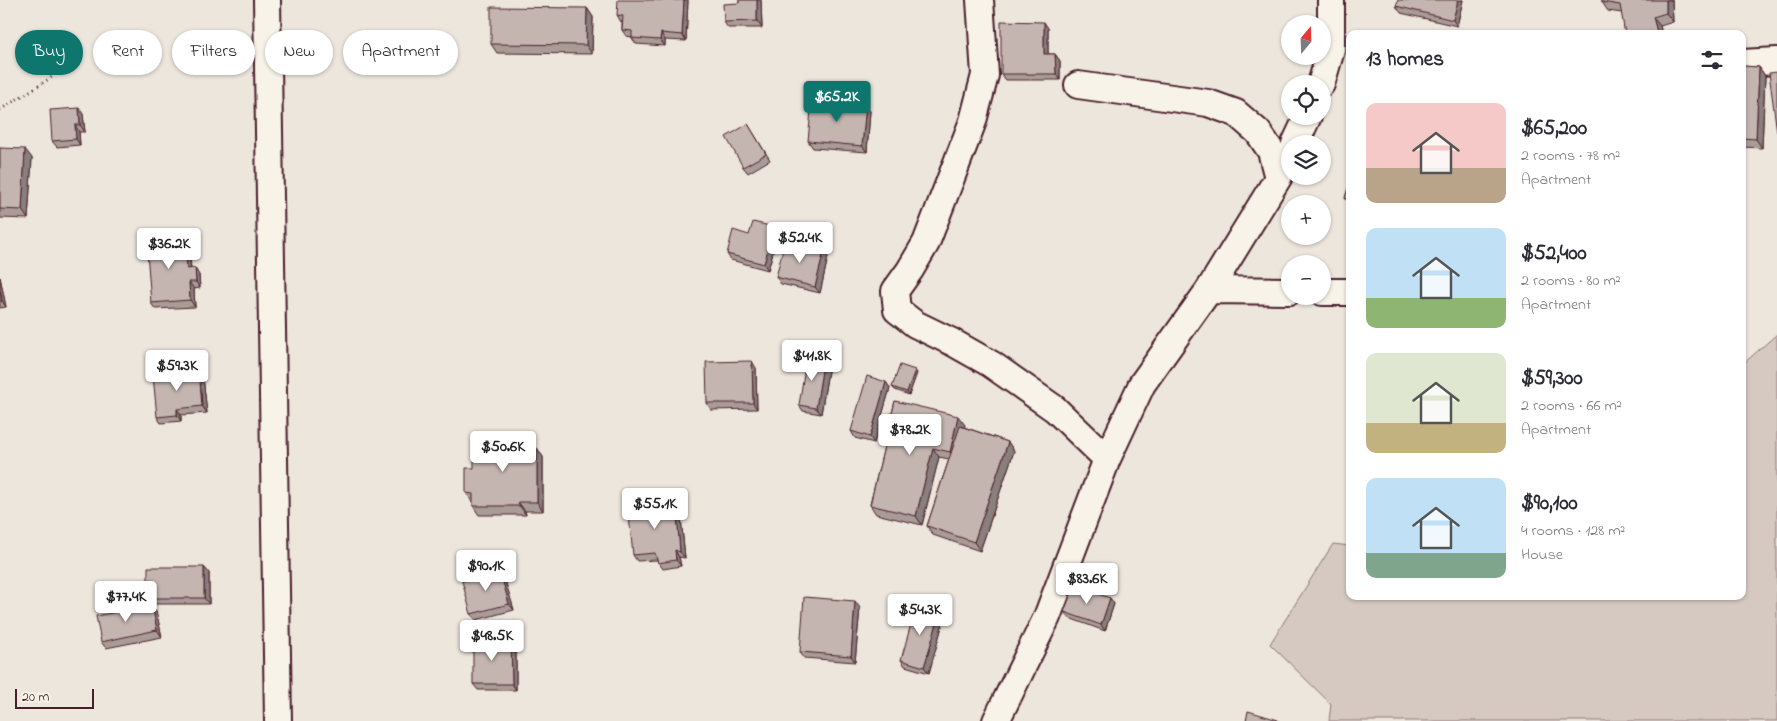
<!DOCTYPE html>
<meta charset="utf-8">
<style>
:root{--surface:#fff;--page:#f7f7f7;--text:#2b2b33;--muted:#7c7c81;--accent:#0f766e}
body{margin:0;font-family:"Indie Flower",sans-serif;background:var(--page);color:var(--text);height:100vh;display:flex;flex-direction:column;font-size:19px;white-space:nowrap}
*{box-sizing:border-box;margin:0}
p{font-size:16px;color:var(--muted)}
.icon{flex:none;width:28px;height:28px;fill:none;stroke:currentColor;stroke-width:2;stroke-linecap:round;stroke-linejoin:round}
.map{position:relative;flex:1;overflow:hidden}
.details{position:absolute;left:1346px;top:30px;width:400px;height:570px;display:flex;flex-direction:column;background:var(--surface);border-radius:10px;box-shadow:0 1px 4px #0004}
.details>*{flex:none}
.guide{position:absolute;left:15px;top:30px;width:475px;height:45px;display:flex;gap:10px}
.needle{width:32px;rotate:19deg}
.fabs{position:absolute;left:1281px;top:15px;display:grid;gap:10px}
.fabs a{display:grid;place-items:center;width:50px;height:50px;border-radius:50%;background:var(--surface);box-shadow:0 1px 4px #0004;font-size:25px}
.scale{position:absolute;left:15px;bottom:12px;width:79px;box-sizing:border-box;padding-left:5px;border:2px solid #4a1f2b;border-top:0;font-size:14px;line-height:18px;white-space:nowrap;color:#4a1f2b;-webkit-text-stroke:4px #f7f3e8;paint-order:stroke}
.price{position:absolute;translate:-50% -42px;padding:0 11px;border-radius:5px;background:#fff;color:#222;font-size:16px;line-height:32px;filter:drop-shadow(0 1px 2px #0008)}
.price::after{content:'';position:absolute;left:50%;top:30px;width:15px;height:11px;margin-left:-8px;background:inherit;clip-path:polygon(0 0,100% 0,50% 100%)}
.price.current{background:var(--accent);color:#fff}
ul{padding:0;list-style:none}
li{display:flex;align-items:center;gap:15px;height:125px;padding:0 20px}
li span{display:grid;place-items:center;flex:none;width:140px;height:100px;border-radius:10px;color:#555}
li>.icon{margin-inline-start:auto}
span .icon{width:60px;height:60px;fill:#fffc;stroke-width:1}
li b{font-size:21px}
h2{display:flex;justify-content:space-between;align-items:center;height:60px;padding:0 20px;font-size:21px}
.tag{padding:0 18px;border-radius:22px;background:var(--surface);box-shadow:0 1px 4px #0004;font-size:18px;line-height:45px}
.tag.current{background:var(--accent);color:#fff}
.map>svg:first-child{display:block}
</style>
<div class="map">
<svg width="1777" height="721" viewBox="0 0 1777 721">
<rect width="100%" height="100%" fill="#ece6dd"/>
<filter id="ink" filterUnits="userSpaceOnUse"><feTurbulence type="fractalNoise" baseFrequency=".02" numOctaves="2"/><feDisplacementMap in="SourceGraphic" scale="10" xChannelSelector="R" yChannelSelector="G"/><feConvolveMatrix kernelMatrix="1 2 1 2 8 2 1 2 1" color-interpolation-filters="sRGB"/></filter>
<g filter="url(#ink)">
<path fill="#d5c9c2" stroke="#907476" d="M1777 334V721H1329L1331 704 1270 644 1333 544 1350 546V596H1742L1743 364Z"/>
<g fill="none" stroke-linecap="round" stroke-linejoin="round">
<g stroke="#4a1f2b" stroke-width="30">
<path id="minor" d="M267 0 278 721
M980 0 985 75 973 121 926 243 910 270 895 291 897 310 915 324 952 342 991 364 1055 409 1107 459
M1742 63 1777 61
M1321 84 1331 50V0
M1078 85 1208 103 1236 113 1258 132 1271 151 1278 178
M1295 144 1308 116
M1209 290 1290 291
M1322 292H1350
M996 721 1047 617 1107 459 1142 384 1209 290 1278 178 1290 154"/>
</g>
<path stroke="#4a1f2b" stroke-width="3" stroke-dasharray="1 4" stroke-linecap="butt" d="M0 110 52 77"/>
<use href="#minor" stroke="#f7f3e8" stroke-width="26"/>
</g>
<path fill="#a99c97" stroke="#4a1f2b" d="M688 0 686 41 665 40V46L636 44 632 38V37L626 36 622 30V22H621L617 15Z
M739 0H761L762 28H728L724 22 739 3Z
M1463 0 1457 26 1401 13 1396 6Z
M1602 0H1672L1673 22 1660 26 1662 34H1625L1622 13 1608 11 1602 2Z
M587 8 593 17 592 54 497 53 491 44Z
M1048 28V54H1055L1060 61V80H1006L1001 74Z
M1742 66 1759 67 1765 76 1762 148 1742 147Z
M870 111 867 152 813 148 808 141Z
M83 114 85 132H79L80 145 57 147 52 141Z
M748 124 770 160 748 173 743 167Z
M0 148 32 158 28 219 0 218Z
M1350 182V205L1345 198Z
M778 234 768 270 731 260 727 254 749 235Z
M185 236 189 243 191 269 199 275 200 288 194 289 195 307 155 309 151 303Z
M828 257 820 293 781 284 776 277Z
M0 277 6 307 0 308Z
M829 365 821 414 803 411 799 405Z
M756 368 757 409 711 410 707 403Z
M917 373 909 395 895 390 892 387Z
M203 377 207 413 181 415V421L161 423 157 417Z
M886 382 890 388 874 443 855 438 851 431Z
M895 401 965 425 964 427 1008 442 1014 451 980 551 933 535 927 526 949 459 939 457 922 525 876 514 870 505Z
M530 445V448H537L543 457V511H525L526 515H479L473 506V502L466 493 474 468Z
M676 502 680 508 685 558 679 557 681 566 663 569 657 560 637 561 633 555Z
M204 567 209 573V604H152L148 598Z
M504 577 514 610 476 620 471 614Z
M1110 598 1114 604 1105 631 1069 618 1064 612Z
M152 605 156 611 162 637 106 648 101 642Z
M860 608 855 662 804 658 800 652Z
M940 613 944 619 929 673 905 666 901 660Z
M511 639 516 645V690H478L473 684Z"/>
<path fill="#897f7b" stroke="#4a1f2b" d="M684 0H688L686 41 682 35Z
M757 0H761L762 28 757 21Z
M1458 0H1463L1457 26 1453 20Z
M1666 0H1672L1673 22 1666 13Z
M587 8 593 17 592 54 586 45Z
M1653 17 1660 26 1662 34H1658L1657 32Z
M1044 22 1048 28V61L1044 54Z
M661 33 665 40V46L660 40Z
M1055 54 1060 61V80L1056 74Z
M1759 67 1765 76 1762 148 1756 139Z
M866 105 870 111 867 152 862 146Z
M79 108 83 114 85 132 80 125Z
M75 125 79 132 80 145 76 139Z
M25 149 32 158 28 219 22 210Z
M774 227 778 234 768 270 764 264Z
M185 236 189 243 191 275 187 269Z
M824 251 828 257 820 293 815 287Z
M195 268 199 275 200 288 196 282Z
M0 277 6 307 2 301 0 291Z
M189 282 194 289 195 307 190 300Z
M824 358 829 365 821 414 816 408Z
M752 361 756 368 757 409 753 403Z
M199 370 203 377 207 413 202 406Z
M915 370 917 373 909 395 907 392Z
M886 382 890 388 874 443 870 437Z
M177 409 181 415V421L177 415Z
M958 416 965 425 956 461 950 452Z
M524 436 530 445V457L524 448Z
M1008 442 1014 451 980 551 974 542Z
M537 448 543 457V511L537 502Z
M933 448 939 457 922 525 916 516Z
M518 502 525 511 526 515 520 506Z
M676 502 680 508 685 558 680 552Z
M675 550 679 557 681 566 676 560Z
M204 567 209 573V604L204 598Z
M500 571 504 577 514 610 509 604Z
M1110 598 1114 604 1105 631 1101 625Z
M855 601 860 608 855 662 851 656Z
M152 605 156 611 162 637 157 630Z
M940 613 944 619 929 673 924 667Z
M511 639 516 645V690L512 684Z"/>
<path fill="#c4b5b0" stroke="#4a1f2b" d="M618 0H684L682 35 661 33 660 40 632 38V31L622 30 623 16 617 15Z
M739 0H757V21L724 22 723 4 739 3Z
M1398 0H1458L1453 20 1396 6Z
M1602 0H1666V13L1653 17 1657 32 1651 34H1625L1620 5 1602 2Z
M491 7 587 8 586 45 491 44Z
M1001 21 1044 22V54H1055L1056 74H1001Z
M1742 66 1759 67 1756 139 1742 138Z
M1777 72V132L1769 73Z
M812 100 866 105 862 146 808 141Z
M79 108 80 125H75L76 139 52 141 50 110Z
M748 124 766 154 743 167 726 137Z
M0 148 25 149 22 210 0 209Z
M1350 182V200L1345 198Z
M753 222 774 227 764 264 727 254 733 230 749 235Z
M185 236 187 269 195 268 196 282H189L190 300 151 303 146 239Z
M785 241 824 251 815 287 776 277Z
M0 291 2 301H0Z
M807 355 824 358 816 408 799 405Z
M752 361 753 403H707L706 362Z
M900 365 915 370 907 392 892 387Z
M199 370 202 406 177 409V415L157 417 153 375Z
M867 376 886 382 870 437 851 431Z
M895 401 958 416 950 452 933 448 916 516 870 505Z
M960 426 1008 442 974 542 927 526Z
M491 436H524V448H537V502H518L520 506H473V494L466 493V468H474V447L491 446Z
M676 502 680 552 675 550 676 560 658 563 655 553 633 555 628 506Z
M148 567H204V598H148Z
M500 571 509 604 471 614 462 581Z
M1074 586 1110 598 1101 625 1064 612Z
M804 597 855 601 851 656 800 652Z
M152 605 157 630 101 642 96 616Z
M916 606 940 613 924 667 901 660Z
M473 639H511L512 684H473Z
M1248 711 1278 720V721H1246Z"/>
</g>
</svg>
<div class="fabs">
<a><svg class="needle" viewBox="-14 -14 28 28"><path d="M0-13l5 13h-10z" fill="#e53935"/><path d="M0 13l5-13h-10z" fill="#7c7c81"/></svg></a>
<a><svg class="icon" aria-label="locate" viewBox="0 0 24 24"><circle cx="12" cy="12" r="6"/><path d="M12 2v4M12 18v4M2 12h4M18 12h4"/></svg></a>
<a><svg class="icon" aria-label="layers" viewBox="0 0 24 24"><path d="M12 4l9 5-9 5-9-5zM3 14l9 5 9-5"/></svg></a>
<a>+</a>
<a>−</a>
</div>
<div class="scale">20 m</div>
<b class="price current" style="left:837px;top:123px">$65.2K</b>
<b class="price" style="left:800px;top:264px">$52.4K</b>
<b class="price" style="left:169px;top:270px">$36.2K</b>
<b class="price" style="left:812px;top:382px">$41.8K</b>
<b class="price" style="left:177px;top:392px">$59.3K</b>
<b class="price" style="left:910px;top:456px">$78.2K</b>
<b class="price" style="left:503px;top:473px">$50.6K</b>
<b class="price" style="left:655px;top:530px">$55.1K</b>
<b class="price" style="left:486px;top:592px">$90.1K</b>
<b class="price" style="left:1087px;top:605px">$83.6K</b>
<b class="price" style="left:126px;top:623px">$77.4K</b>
<b class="price" style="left:920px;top:636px">$54.3K</b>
<b class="price" style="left:492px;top:662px">$48.5K</b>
<div class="guide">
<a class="tag current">Buy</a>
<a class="tag">Rent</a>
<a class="tag">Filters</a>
<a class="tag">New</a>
<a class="tag">Apartment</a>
</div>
<section class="details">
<h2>13 homes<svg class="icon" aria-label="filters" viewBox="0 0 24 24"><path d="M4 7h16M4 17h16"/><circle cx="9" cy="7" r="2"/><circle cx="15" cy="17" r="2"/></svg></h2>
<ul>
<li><span style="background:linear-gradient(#f6c9c9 65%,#b9a48a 0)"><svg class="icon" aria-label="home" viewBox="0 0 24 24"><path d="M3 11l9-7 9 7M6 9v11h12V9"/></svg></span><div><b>$65,200</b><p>2 rooms · 78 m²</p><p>Apartment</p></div></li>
<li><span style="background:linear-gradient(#bfe0f5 70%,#8fb573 0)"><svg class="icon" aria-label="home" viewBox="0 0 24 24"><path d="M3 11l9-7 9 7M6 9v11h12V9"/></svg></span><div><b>$52,400</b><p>2 rooms · 80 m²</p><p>Apartment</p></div></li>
<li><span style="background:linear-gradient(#dfe7d0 70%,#c2b280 0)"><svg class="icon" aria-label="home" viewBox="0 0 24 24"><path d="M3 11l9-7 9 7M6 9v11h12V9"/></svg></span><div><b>$59,300</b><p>2 rooms · 66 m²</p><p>Apartment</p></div></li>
<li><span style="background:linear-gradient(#bfe0f5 75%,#7fa58c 0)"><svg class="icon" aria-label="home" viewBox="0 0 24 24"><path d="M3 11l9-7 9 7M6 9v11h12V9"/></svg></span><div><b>$90,100</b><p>4 rooms · 128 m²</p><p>House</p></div></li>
</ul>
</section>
</div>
